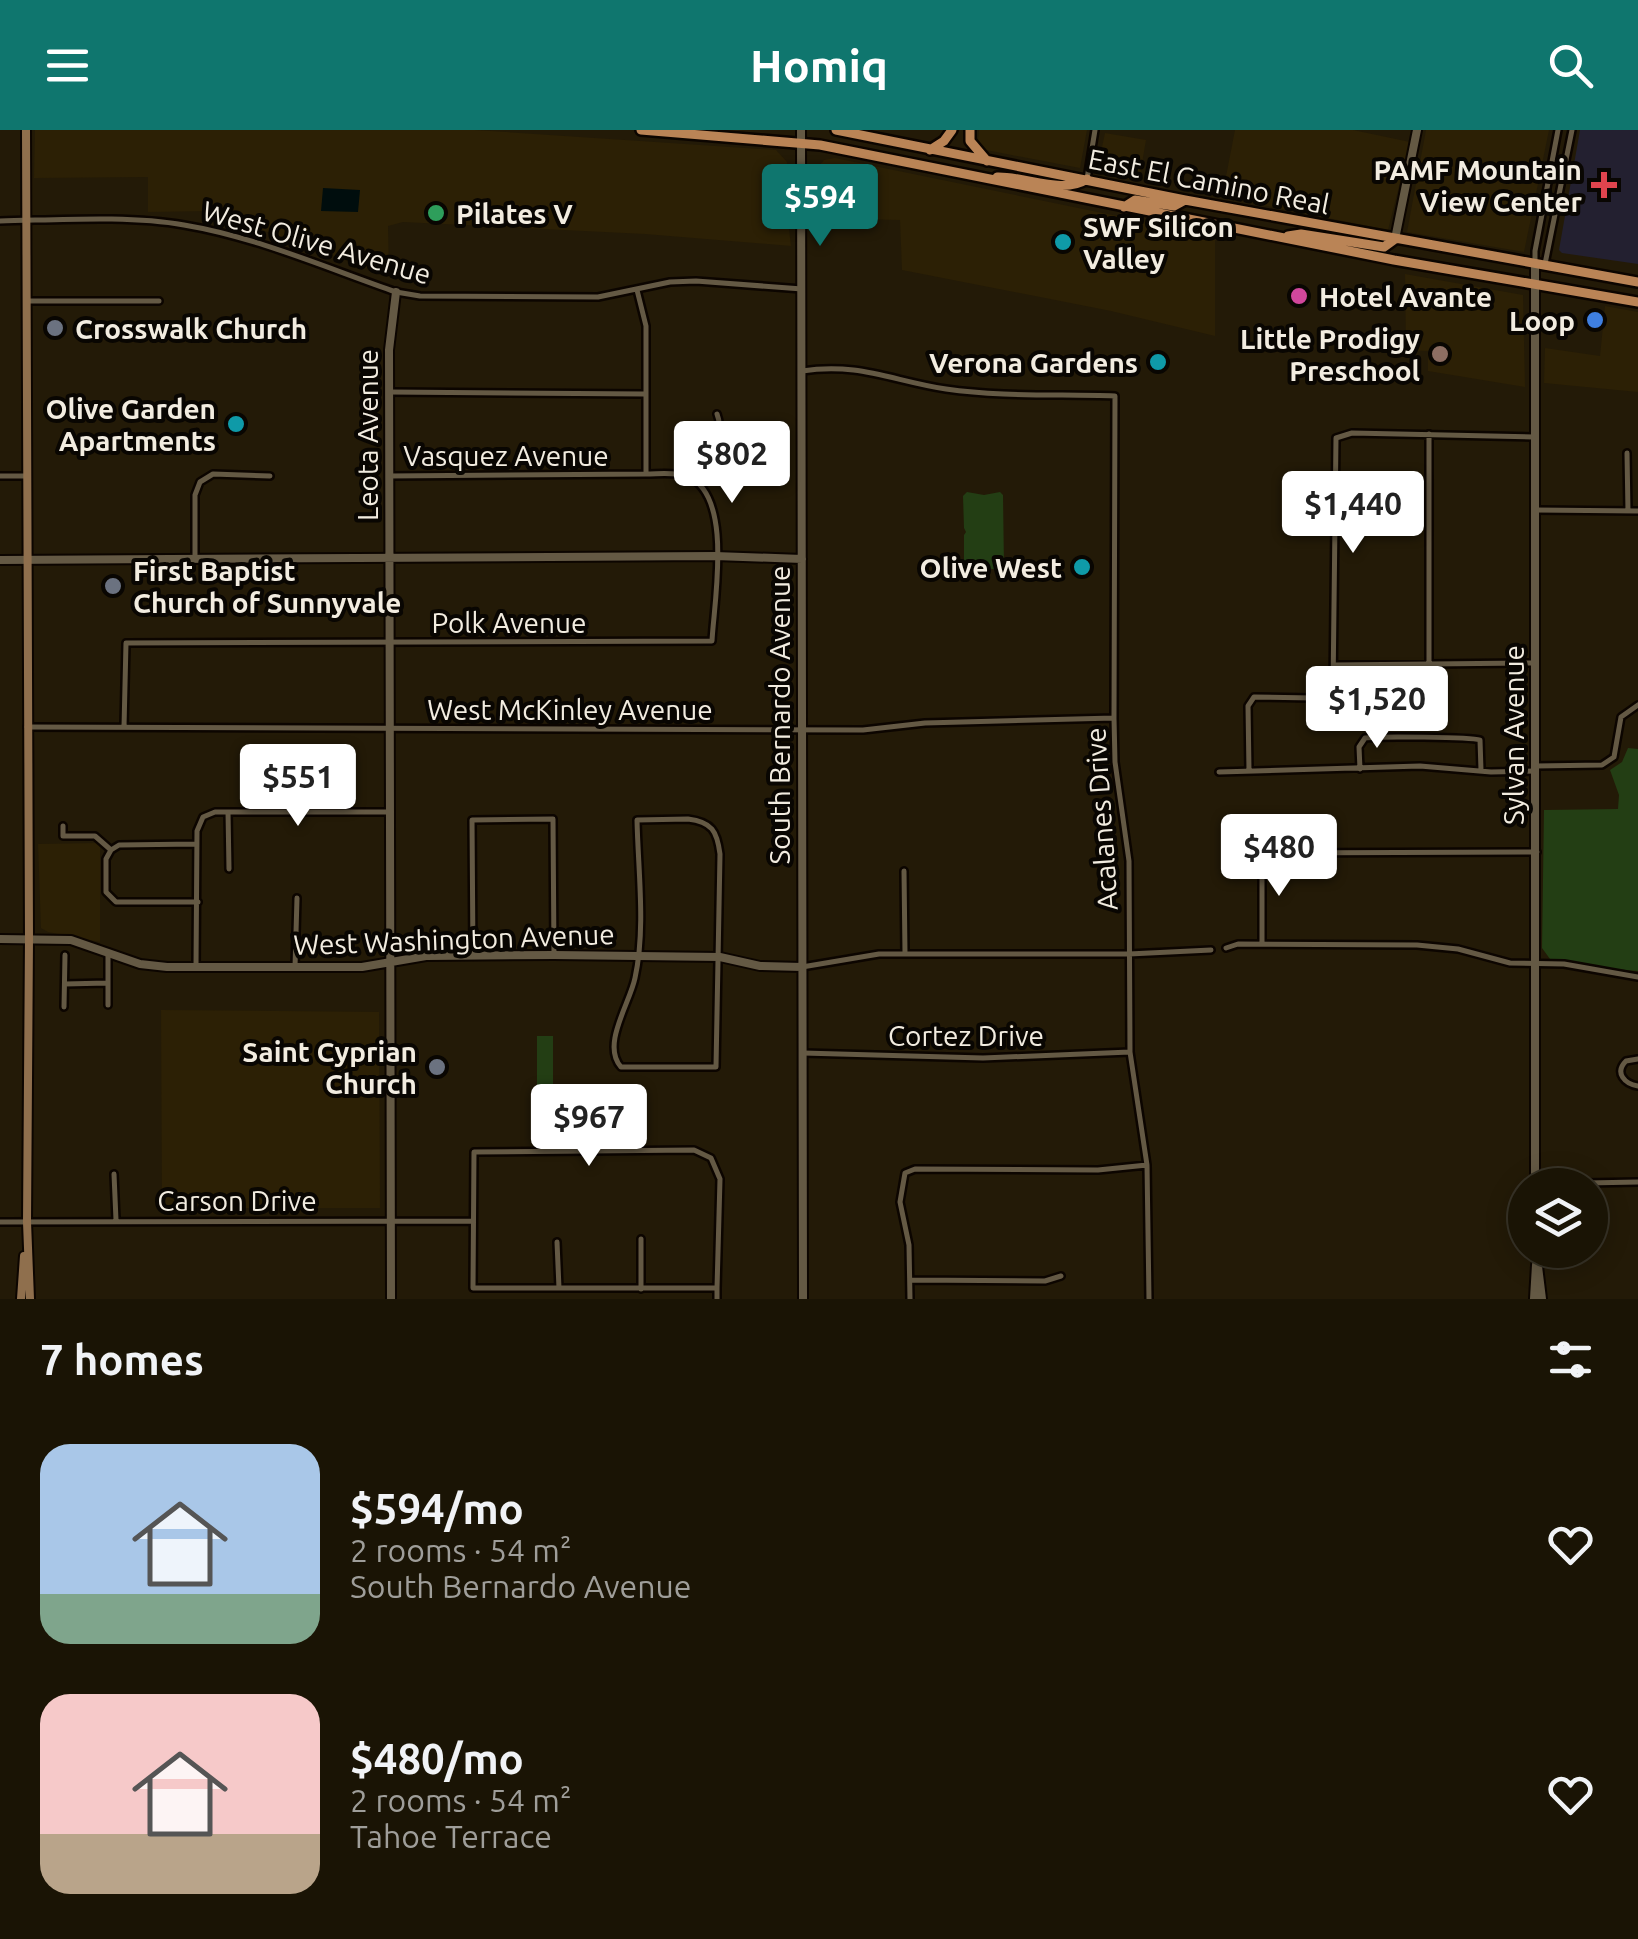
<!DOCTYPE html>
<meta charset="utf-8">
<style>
:root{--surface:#1a1405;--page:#272113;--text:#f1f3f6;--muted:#9f9e9a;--line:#383327;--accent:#0f766e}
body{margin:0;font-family:Ubuntu,sans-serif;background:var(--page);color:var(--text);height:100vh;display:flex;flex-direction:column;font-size:38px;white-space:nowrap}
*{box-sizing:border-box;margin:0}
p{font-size:32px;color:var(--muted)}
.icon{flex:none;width:55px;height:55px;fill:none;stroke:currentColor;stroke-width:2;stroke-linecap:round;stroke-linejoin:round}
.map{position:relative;height:1169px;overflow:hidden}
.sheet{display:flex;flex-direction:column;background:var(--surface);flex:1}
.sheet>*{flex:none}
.fabs{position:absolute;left:1508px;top:1038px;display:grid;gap:20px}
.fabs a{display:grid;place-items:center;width:100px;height:100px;border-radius:50%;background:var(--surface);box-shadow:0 5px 25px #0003,0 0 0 2px var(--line);font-size:50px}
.price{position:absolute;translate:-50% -85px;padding:0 22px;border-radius:10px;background:#fff;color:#222;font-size:32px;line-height:65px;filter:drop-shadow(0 2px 5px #0008)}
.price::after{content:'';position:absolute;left:50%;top:60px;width:30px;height:22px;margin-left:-15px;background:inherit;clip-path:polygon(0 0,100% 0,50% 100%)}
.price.selected{background:var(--accent);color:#fff}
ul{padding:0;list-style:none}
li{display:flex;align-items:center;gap:30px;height:250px;padding:0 40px}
li span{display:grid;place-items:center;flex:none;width:280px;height:200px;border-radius:30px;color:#555}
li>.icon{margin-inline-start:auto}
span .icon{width:120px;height:120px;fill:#fffc;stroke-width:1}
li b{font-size:42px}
h2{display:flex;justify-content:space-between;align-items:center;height:120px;padding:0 40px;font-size:42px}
header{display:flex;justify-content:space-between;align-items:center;height:130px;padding:0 40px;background:var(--accent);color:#fff;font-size:45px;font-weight:600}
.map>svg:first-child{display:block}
</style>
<header><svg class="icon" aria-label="menu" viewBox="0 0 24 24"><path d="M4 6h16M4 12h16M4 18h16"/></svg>Homiq<svg class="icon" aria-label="search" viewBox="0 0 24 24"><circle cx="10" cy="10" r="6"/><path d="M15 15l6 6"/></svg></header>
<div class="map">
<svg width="1638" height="1169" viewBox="0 0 1638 1169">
<rect width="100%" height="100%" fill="#231a07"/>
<path fill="#2c2005" d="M35 0H475L776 20 787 32 785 66 791 116 645 104 403 92 388 96 389 146 210 81 148 82V47L34 48Z
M979 0H1087L1080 38 986 20 978 10Z
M1235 0H1353L1410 12 1388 100 1222 67Z
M1426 0H1549L1524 122 1407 102Z
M1105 3 1146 10 1139 51 1104 44 1098 36Z
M835 28 1215 106V206L1111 181 902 140 900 90 815 88V41L824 30Z
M1405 144 1523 165 1525 257 1428 241V221L1406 220Z
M1605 176 1638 182V262L1544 253 1545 218 1600 226Z
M98 713 100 717V812L48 802 41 798 38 714Z
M161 880 379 882 380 1078H162Z"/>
<path fill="#232030" d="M1580 0H1638V134L1562 123 1559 120Z"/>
<path fill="#233e14" d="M967 362 984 365 1000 362 1003 365 1004 437 1001 440 984 438 968 441 964 436V405L966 402 964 398 963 366Z
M1628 618 1638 619V841C1608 840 1580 830 1550 829L1542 818 1544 680 1618 679 1619 665 1610 640 1622 632Z
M537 906H553V958L537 957Z"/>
<path fill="#000d0d" d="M323 58 360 60 358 82 321 81Z"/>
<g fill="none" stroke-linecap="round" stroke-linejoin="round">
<g stroke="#0c0500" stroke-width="10">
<path id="minor" d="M1087 49 1095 0
M0 91C57 90 129 85 184 95 256 107 327 138 396 162L420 166 598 167 670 152 696 151 802 159
M1535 134V121L1558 0
M1545 134 1572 0
M637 160 646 196V344
M26 171H159
M802 241C858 232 893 251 946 259 1001 267 1059 264 1115 266L1114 588 1115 632 1129 731 1130 922 1147 1035 1149 1169
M389 262 644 264
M1429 304V534
M1627 323 1628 381
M0 346H26
M688 346C703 328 727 309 717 284
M1536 380 1638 381
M195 429V365L200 352 213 344 270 346
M1335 535 1533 533
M27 597 863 600 925 593 1114 588
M124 597 126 513 712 511C714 471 734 365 687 346 675 342 659 344 646 344L389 346
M1536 636 1602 635 1614 627 1621 587 1638 575
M1360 639 1359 617 1365 608C1378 606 1471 607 1480 610L1481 640
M1249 640 1248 576 1254 567 1313 568 1333 560 1336 308 1352 303 1534 307
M1219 642 1420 636 1491 642 1536 641
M228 682 229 739
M688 689C712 692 717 701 720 724L716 937H621C601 915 630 873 635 848 646 798 638 740 637 690Z
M63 696V706H95L111 720
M111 720 106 729V762L116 772H198
M111 720 119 715 196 714
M904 741 905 823
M1262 814V723L1537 722
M1226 818 1238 814 1417 815 1458 819 1510 833 1564 834 1638 847
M473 826 472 690 553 689 554 825
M196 836 197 701 203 687 215 682H391
M295 837 297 768
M802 837 879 824H1129L1211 820
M65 854 107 853
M108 875V822
M64 877 65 825
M803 923 983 928 1130 922
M1638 929 1626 931C1614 943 1625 954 1638 956
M114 1044 116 1090
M1535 1054 1638 1052
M0 1092 472 1091
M641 1109V1159
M557 1112 559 1158
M910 1150 1045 1151 1061 1146
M717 1169V1158L720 1049 711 1028 694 1020 474 1022 473 1158H717
M910 1169 909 1115 900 1072 905 1043 915 1039 1098 1040 1147 1035"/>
</g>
<g stroke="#0c0500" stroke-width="12">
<path id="tertiary" d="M801 0 803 1169
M1395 109 1417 0
M0 430 715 426 802 429
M0 809 71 810 140 834 167 837H362L426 826 554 825 720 827 760 836 802 837
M1535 1055V134
M1536 1120 1542 1169
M391 1169 389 220 396 162
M1534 1169 1536 1135"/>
</g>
<g stroke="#0c0500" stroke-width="12">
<path id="secondary" d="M26 0 29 809 27 1092 30 1169
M21 1169 24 1126"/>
</g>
<g stroke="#0c0500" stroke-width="14">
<path id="primary" d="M641 0 820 15 1394 130 1638 172
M836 0 1185 70 1638 152
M970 0V11L987 31
M930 20 944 11 952 0
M997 47C1025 46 1063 65 1087 49
M1124 77 1135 70 1174 76 1185 70
M1288 106 1301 104 1384 117 1395 109"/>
</g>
<use href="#minor" stroke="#645944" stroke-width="5"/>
<use href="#tertiary" stroke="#645944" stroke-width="8"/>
<use href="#secondary" stroke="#8f6f4d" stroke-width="8"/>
<use href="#primary" stroke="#ba8456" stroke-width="9"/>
</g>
<path fill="#e0444e" stroke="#090602" stroke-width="4" d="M1599 40h10v10h10v10h-10v10h-10v-10h-10v-10h10z"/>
<circle fill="#2e9e5b" stroke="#090602" stroke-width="4" cx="436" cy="83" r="10"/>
<g fill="#0f9aa8" stroke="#090602" stroke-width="4">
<circle cx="1063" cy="112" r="10"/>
<circle cx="1158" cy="232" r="10"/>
<circle cx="236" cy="294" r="10"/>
<circle cx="1082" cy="437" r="10"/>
</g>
<circle fill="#d1479c" stroke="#090602" stroke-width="4" cx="1299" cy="166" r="10"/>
<circle fill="#3f7fe0" stroke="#090602" stroke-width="4" cx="1595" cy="190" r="10"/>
<g fill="#6b7280" stroke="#090602" stroke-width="4">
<circle cx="55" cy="198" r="10"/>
<circle cx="113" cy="456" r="10"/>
<circle cx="437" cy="937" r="10"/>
</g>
<circle fill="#8d6e63" stroke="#090602" stroke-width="4" cx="1440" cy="224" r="10"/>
<g text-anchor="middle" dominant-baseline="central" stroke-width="8" stroke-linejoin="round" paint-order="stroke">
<g font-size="28" font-weight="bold" fill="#f2ece0" stroke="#090602" text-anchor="end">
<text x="1582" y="39">PAMF Mountain<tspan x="1582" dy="32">View Center</tspan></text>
<text x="456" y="83" text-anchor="start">Pilates V</text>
<text x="1083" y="96" text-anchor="start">SWF Silicon<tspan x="1083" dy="32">Valley</tspan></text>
<text x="1319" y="166" text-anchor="start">Hotel Avante</text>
<text x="1575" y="190">Loop</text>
<text x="75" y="198" text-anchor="start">Crosswalk Church</text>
<text x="1420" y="208">Little Prodigy<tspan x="1420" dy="32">Preschool</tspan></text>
<text x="1138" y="232">Verona Gardens</text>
<text x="216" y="278">Olive Garden<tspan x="216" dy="32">Apartments</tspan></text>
<text x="1062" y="437">Olive West</text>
<text x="133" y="440" text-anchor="start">First Baptist<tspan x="133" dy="32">Church of Sunnyvale</tspan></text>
<text x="417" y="921">Saint Cyprian<tspan x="417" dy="32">Church</tspan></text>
</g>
<g font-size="28" fill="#f2ece0" stroke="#090602">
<text transform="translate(1209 51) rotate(11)">East El Camino Real</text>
<text transform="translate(317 112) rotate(16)">West Olive Avenue</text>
<text transform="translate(367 305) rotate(-90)">Leota Avenue</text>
<text x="506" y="325">Vasquez Avenue</text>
<text x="509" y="492">Polk Avenue</text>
<text x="570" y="579">West McKinley Avenue</text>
<text transform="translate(779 585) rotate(-90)">South Bernardo Avenue</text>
<text transform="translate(1513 605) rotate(-90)">Sylvan Avenue</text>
<text transform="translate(1101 689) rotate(-94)">Acalanes Drive</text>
<text transform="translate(454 809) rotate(-2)">West Washington Avenue</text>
<text x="966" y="905">Cortez Drive</text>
<text x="237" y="1070">Carson Drive</text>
</g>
</g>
</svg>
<div class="fabs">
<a><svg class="icon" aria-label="layers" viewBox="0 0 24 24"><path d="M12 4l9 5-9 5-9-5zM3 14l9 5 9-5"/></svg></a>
</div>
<b class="price selected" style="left:820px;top:119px">$594</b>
<b class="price" style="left:732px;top:376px">$802</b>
<b class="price" style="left:1353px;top:426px">$1,440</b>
<b class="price" style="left:1377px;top:621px">$1,520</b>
<b class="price" style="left:298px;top:699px">$551</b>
<b class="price" style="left:1279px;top:769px">$480</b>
<b class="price" style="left:589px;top:1039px">$967</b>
</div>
<section class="sheet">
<h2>7 homes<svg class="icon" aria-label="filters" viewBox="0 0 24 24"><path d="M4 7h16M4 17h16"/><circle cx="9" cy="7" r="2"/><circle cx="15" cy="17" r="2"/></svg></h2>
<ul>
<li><span style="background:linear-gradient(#a9c7e8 75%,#7fa58c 0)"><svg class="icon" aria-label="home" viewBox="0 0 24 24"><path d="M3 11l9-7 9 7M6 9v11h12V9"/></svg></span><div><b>$594/mo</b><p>2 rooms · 54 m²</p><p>South Bernardo Avenue</p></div><svg class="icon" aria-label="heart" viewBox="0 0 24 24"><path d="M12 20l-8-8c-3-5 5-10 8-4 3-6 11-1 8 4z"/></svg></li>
<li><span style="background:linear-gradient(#f6c9c9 70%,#b9a48a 0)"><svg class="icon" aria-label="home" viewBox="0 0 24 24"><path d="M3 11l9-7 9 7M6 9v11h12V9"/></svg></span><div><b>$480/mo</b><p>2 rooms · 54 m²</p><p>Tahoe Terrace</p></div><svg class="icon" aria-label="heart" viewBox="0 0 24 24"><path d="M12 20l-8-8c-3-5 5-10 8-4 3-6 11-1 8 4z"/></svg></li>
</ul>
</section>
